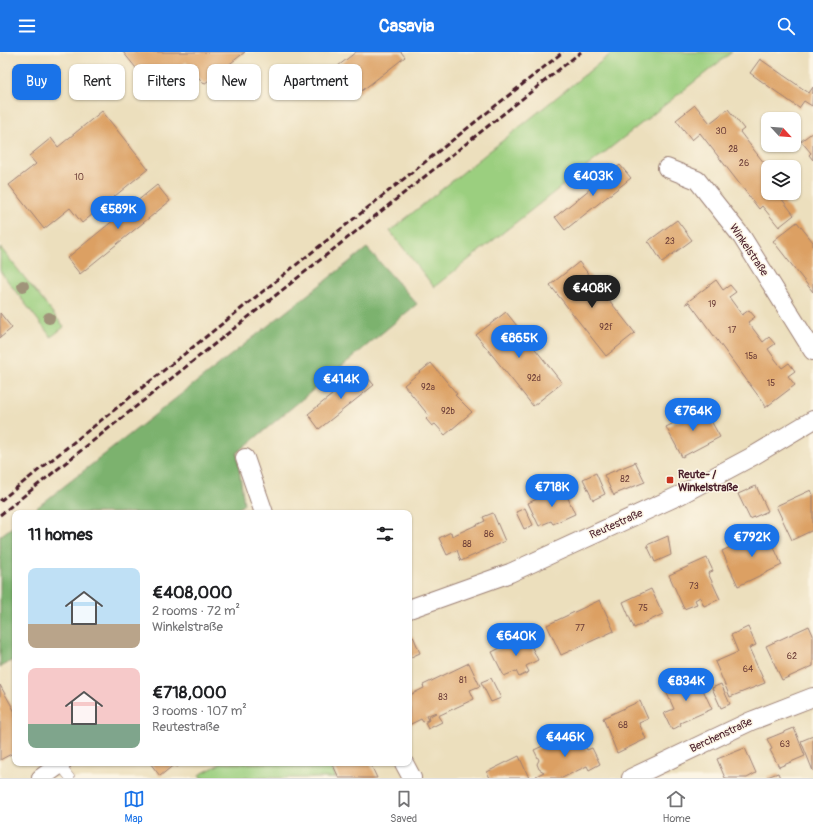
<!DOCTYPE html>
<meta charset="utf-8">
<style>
:root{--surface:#fff;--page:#f6f6f6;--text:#202124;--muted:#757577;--line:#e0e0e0;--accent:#1a73e8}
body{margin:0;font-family:Pangolin,sans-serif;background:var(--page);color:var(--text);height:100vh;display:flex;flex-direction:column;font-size:15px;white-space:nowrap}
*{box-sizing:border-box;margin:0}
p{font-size:13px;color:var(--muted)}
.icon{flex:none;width:22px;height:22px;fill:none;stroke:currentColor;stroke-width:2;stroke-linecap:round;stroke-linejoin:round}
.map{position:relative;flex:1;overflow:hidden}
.details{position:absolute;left:12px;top:458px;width:400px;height:256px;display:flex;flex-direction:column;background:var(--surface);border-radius:8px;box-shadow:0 1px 3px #0004}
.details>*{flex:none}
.banner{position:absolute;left:12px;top:12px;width:400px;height:36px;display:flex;gap:8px}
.needle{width:26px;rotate:116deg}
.fabs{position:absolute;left:761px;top:60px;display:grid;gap:8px}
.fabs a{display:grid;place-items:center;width:40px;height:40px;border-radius:8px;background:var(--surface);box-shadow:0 1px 3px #0004;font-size:20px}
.price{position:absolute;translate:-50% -34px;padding:0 9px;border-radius:14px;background:var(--accent);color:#fff;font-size:13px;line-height:26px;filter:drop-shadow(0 1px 2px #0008)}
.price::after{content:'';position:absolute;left:50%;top:24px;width:12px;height:9px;margin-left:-6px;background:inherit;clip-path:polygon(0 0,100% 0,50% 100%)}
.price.active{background:#222;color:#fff}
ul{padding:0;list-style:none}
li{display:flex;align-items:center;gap:12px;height:100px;padding:0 16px}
li span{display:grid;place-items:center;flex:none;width:112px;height:80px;border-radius:8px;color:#555}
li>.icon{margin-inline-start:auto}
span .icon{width:48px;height:48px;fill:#fffc;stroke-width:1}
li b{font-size:17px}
h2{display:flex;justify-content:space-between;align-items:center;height:48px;padding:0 16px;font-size:17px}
.pill{padding:0 14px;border-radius:8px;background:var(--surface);box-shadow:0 1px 3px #0004;font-size:14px;line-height:36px}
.pill.active{background:var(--accent);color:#fff}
header{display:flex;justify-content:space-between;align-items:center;height:52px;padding:0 16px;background:var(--accent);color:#fff;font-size:18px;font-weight:700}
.tabs{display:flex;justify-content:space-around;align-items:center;height:56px;border-top:1px solid var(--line);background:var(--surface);font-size:11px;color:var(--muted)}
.tabs a{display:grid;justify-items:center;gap:2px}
.tabs .active{color:var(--accent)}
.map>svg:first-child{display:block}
</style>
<header><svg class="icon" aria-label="menu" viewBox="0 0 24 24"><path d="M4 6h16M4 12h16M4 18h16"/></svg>Casavia<svg class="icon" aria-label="search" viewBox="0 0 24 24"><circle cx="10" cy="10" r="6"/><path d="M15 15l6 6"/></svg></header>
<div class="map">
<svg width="813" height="726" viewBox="0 0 813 726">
<rect width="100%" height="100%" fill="#fcf5e5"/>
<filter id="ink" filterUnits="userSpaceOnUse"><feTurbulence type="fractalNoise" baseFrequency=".025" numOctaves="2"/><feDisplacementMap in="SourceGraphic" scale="8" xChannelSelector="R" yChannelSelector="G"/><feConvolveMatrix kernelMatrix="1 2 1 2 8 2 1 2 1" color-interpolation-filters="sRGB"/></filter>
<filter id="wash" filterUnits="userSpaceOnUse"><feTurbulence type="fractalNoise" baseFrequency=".012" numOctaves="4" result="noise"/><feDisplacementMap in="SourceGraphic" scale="16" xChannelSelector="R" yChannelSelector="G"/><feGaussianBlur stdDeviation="0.9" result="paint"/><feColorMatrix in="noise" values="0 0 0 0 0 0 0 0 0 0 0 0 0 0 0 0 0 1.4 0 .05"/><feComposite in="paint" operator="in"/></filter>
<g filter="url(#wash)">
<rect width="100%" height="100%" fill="#ecdfbd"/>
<path fill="#9bcf7f" stroke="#727755" d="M613 0H732L434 235 390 179Z
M0 195 64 275 51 285 0 219Z
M222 711H329L336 726H201L199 723Z"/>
<path fill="#7cb26e" stroke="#63684c" d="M367 196 417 252 237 401 244 452 233 461H30Z
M15 473V607L0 615V484Z"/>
<g id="blocks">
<path fill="#dca064" d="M123 0H245L204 32 186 10 153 37Z
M356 0H401L405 5 359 41 338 14Z
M760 7 809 41 813 35 812 54 804 49 799 56 750 21Z
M695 53 710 71 728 57 744 77 740 80 768 116V141H779L778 142 794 163 779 175 762 154 759 157 700 81 692 88 676 68Z
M102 59 148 117 82 171 70 156 44 177 9 133 36 112 29 104 51 86 58 95Z
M813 80V108L809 103 811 101 801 89Z
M620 113 631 126 565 178 555 165Z
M157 133 170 149 80 222 67 206Z
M677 168 692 188 662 210 650 191 647 190Z
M797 170 813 190V240L773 189Z
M579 210 635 281 606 304 550 233Z
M716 228 723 238 730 233 736 240 729 245 742 263 749 258 755 265 748 270 763 290 769 285 775 292 768 297 775 307 782 316 789 311 795 319 788 324 795 333 765 356V353L689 250 686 253V251Z
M506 260 562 331 533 354 476 283Z
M0 261 12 276 0 286Z
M431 311 457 342 455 343 472 360 445 383 435 372 432 374 426 367 429 364 404 333Z
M362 319 374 333 319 377 308 362Z
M704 356 720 385 682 405 666 375Z
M635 409 645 430 615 442 614 444 604 423 634 411Z
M596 421 605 442 593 448 583 427Z
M756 434 768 459 750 467 738 442Z
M563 435 575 462 553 472 551 469 539 474 528 451Z
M811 438 813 443V478L792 488 776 454Z
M525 456 533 473 524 477 516 460Z
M493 461 505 489 461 509 457 498 447 503 439 486 451 480 452 484 485 469 483 465Z
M766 478 782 513 738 534 722 499Z
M668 484 671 503 655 510 647 493Z
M707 506 713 519 708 521 720 547 704 554 700 545 695 548 697 552 684 557 669 523Z
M651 537 663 562 634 576 623 550Z
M600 548 614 579 561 603 547 573Z
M809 574 813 583V614L782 628 766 594Z
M748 575 756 593 749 596 765 631 730 645 715 610 738 600 731 583Z
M526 583 538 608 526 614 529 620 519 625 516 619 504 624 492 600Z
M413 584 420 601 409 606V586Z
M469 611 480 634 470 638 474 647 438 664 442 670 428 677 425 671 429 668 428 665 436 661V660L426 664 428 668 423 670 421 667 409 673V640L410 643 424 636 423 633Z
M696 623 712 657 680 671 681 673 672 678 664 661 674 657 665 637Z
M491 626 501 646 491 650 481 630Z
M721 632 730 652 721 656 712 636Z
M0 633 15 660V700L0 708Z
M640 649 648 667 639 671 646 687 617 701 603 666Z
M794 676 805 704 779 715 770 698 772 697 767 687Z
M573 680 578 691 582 688 587 698 592 696 600 712 589 718 587 714 562 726H537L536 724 544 720 539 717 537 712 539 708 534 698Z
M813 684V719L801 689Z
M745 696 756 721 747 726H725L717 707Z
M519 704 529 726H490L487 720Z
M150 711H183L177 715 175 712 160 724Z
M332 711H370L377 726H339Z
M778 721 780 726H767V725Z"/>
</g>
</g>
<g filter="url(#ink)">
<use href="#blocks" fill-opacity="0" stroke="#9b7f74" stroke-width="1"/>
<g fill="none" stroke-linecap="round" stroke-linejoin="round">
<g stroke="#9b7f74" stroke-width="10">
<path id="lane" d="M60 713 70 726"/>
</g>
<g stroke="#9b7f74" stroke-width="20">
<path id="street" d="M667 116 697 128 742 185 813 299
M245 406 264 461
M409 557 510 521 680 443 753 404 813 368
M404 711 412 726
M41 726 62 711
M631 726 751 669 813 645"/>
</g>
<use href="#lane" stroke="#fff" stroke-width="9"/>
<use href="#street" stroke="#fff" stroke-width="18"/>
<path stroke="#4a1f2b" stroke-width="3" stroke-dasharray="6 3" stroke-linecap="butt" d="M0 449 563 0
M0 463 581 0"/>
</g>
<g fill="#a0937a">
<circle cx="23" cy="234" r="6"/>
<circle cx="49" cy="266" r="6"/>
</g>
</g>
<rect fill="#c8321e" stroke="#fcf5e5" stroke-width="1.5" x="666" y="424" width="8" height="8" rx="2"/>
<g text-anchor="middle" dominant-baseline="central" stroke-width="3" stroke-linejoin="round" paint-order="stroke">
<g font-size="9" fill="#6e3f39">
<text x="721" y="79">30</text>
<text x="733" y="97">28</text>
<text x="744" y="111">26</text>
<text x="79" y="125">10</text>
<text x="670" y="189">23</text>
<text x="712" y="252">19</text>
<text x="606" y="275">92f</text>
<text x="732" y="278">17</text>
<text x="751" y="304">15a</text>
<text x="534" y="326">92d</text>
<text x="771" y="331">15</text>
<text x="428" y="335">92a</text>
<text x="448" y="359">92b</text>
<text x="625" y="427">82</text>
<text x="489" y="482">86</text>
<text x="467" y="492">88</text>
<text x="694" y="534">73</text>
<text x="643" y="556">75</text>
<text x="580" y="576">77</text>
<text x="792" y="604">62</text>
<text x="748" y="617">64</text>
<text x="463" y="628">81</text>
<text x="443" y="645">83</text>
<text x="623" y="673">68</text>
<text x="785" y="692">63</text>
</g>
<g font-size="11" fill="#4a1f2b" stroke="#fcf5e5">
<text transform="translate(749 198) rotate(56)">Winkelstraße</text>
<text transform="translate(616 472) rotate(-24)">Reutestraße</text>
<text transform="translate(721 683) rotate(-25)">Berchenstraße</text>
</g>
<g font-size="11" font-weight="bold" fill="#4a1f2b" stroke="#fcf5e5" text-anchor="start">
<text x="678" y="422">Reute- /<tspan x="678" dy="13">Winkelstraße</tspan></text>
</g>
</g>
</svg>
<div class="fabs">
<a><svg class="needle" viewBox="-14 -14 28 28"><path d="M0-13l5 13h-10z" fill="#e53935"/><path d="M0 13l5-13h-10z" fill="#757577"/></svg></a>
<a><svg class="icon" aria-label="layers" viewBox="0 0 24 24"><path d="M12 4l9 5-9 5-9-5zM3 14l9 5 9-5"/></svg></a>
</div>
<b class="price" style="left:593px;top:145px">€403K</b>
<b class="price" style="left:118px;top:178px">€589K</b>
<b class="price active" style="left:592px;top:257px">€408K</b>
<b class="price" style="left:519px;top:307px">€865K</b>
<b class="price" style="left:341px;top:348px">€414K</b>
<b class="price" style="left:693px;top:380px">€764K</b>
<b class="price" style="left:552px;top:456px">€718K</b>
<b class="price" style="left:752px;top:506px">€792K</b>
<b class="price" style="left:516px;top:605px">€640K</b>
<b class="price" style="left:686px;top:650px">€834K</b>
<b class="price" style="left:565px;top:706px">€446K</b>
<div class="banner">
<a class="pill active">Buy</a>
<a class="pill">Rent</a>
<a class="pill">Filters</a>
<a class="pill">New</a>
<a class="pill">Apartment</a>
</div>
<section class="details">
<h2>11 homes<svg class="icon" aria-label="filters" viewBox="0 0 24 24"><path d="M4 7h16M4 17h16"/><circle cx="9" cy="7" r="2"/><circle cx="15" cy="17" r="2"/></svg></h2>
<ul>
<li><span style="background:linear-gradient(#bfe0f5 70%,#b9a48a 0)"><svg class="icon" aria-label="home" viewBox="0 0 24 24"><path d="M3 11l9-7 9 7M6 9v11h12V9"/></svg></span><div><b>€408,000</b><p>2 rooms · 72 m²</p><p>Winkelstraße</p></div></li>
<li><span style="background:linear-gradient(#f6c9c9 70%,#7fa58c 0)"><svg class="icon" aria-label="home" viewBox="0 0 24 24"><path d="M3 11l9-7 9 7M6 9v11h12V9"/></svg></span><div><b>€718,000</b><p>3 rooms · 107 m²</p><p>Reutestraße</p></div></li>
</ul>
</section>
</div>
<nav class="tabs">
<a class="active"><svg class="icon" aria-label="map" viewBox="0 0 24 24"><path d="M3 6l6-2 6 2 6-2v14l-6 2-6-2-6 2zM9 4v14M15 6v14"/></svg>Map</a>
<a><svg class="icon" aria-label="saved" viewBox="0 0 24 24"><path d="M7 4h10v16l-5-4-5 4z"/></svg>Saved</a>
<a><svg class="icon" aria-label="home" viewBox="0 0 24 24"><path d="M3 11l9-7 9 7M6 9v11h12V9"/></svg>Home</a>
</nav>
